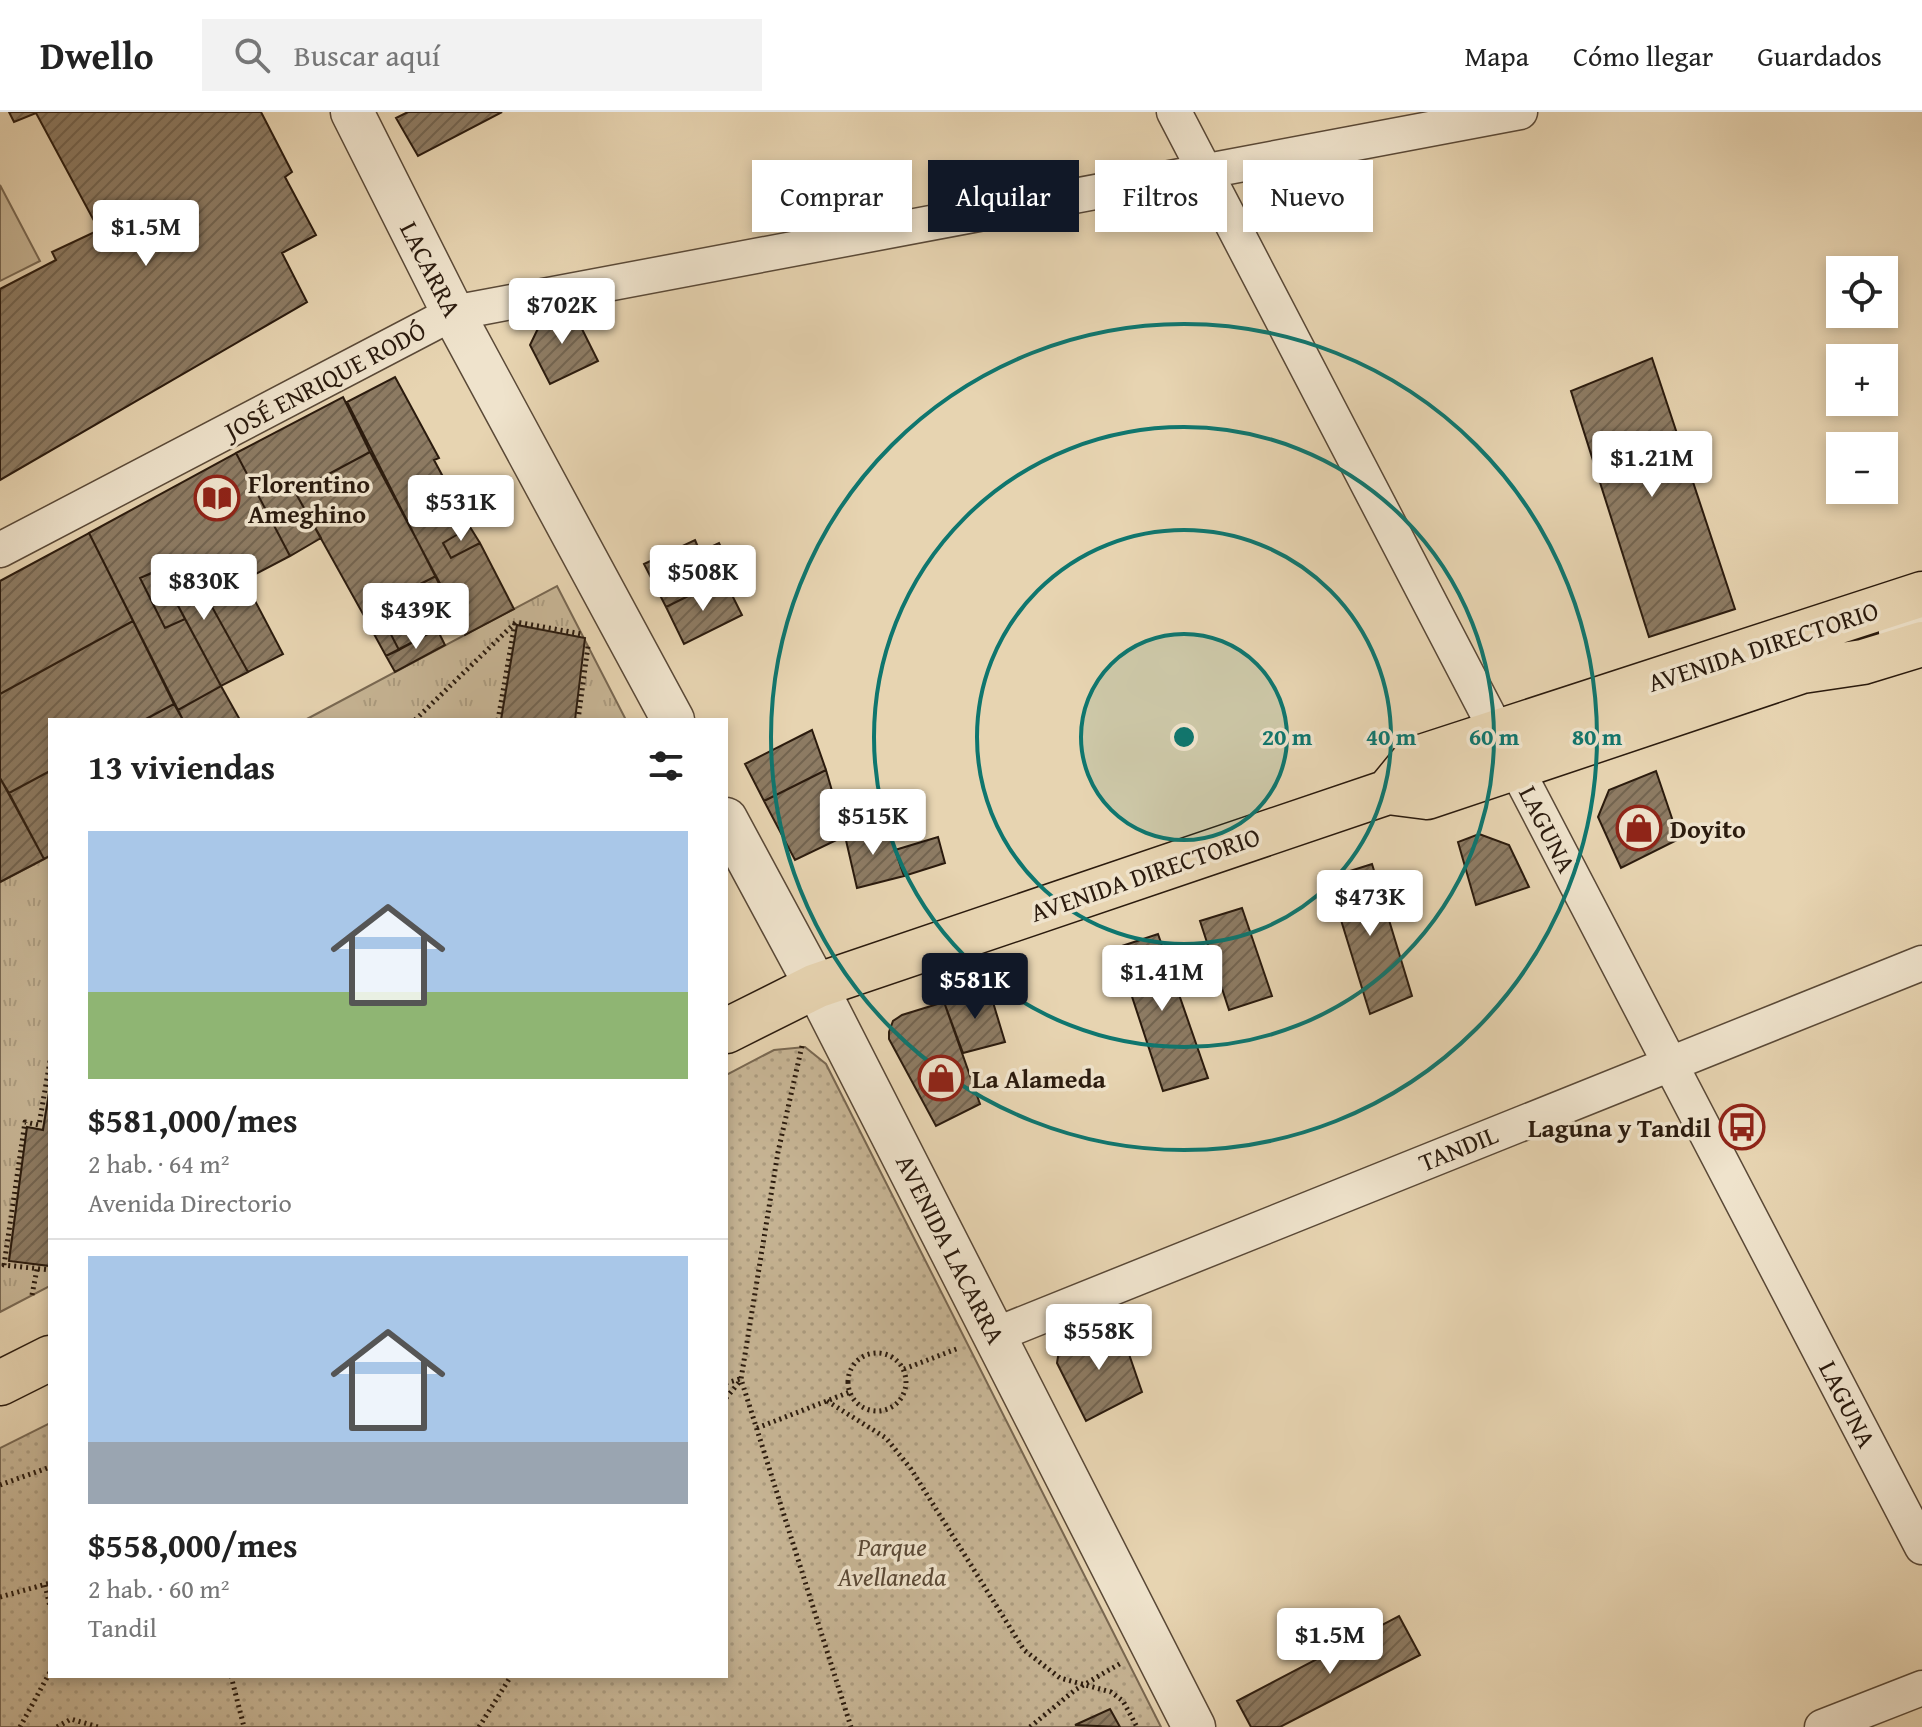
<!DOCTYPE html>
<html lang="es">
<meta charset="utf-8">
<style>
:root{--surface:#fff;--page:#f2f2f2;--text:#222;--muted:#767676;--line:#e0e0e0;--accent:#111827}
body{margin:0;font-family:"Gentium Book Plus",serif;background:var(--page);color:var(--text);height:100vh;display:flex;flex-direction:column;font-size:30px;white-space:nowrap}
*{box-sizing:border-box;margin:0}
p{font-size:26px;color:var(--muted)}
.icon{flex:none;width:44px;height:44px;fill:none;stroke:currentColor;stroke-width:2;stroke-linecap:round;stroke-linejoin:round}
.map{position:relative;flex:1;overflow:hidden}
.drawer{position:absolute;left:48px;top:606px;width:680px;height:960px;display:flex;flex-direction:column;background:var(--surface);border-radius:0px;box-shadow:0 4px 12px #0003}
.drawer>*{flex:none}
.banner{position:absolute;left:752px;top:48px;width:760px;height:72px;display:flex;gap:16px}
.buttons{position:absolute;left:1826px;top:144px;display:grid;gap:16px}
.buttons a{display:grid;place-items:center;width:72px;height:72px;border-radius:0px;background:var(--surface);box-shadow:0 4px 12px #0003;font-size:40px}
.price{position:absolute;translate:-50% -68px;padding:0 18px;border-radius:8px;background:#fff;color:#222;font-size:26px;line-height:52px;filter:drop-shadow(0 2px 4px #0008)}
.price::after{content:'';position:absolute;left:50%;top:48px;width:24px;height:18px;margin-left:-12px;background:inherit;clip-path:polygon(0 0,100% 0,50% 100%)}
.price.on{background:var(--accent);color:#fff}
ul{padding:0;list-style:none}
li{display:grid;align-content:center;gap:16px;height:424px;padding:0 40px}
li+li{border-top:2px solid var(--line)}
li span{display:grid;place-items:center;height:248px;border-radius:0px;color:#555}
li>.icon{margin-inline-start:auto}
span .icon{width:144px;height:144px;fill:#fffc;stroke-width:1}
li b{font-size:34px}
h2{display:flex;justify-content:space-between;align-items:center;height:96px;padding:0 40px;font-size:34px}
.chip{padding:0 28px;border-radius:0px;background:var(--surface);box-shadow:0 4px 12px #0003;font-size:28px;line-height:72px}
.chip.on{background:var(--accent);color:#fff}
header{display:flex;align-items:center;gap:48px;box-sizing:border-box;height:112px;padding:0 40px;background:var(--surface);border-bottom:2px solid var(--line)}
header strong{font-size:38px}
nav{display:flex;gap:44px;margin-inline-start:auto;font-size:28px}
.search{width:560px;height:72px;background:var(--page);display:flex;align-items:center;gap:20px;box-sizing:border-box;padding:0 28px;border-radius:0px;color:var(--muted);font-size:30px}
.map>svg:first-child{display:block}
</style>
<header>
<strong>Dwello</strong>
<div class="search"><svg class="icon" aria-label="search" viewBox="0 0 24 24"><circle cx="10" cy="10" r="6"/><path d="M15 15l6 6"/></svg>Buscar aquí</div>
<nav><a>Mapa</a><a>Cómo llegar</a><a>Guardados</a></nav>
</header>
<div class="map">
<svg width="1922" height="1615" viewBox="0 0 1922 1615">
<defs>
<pattern id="grass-tufts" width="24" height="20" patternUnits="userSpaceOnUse" patternTransform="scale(2)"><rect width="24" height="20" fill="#c7b595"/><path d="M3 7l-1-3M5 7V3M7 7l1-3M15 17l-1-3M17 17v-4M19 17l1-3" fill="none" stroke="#ab9b7f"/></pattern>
<pattern id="park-dots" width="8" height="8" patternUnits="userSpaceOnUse" patternTransform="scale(2)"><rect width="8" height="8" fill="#c7b595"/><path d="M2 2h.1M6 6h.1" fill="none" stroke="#ab9b7f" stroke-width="1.8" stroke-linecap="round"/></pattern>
<pattern id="building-hatch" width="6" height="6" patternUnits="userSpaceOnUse" patternTransform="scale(2)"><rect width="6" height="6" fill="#8d7b63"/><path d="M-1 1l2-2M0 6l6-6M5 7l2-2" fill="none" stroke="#736450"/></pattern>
</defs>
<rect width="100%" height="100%" fill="#e7d4b1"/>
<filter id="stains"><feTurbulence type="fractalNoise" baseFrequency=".0025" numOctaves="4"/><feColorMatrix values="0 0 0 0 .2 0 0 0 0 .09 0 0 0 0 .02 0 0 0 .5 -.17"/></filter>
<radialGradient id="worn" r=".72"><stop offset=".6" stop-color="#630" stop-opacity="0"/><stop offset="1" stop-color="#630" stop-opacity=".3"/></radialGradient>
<path fill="url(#grass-tufts)" stroke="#796852" stroke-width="2" d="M557 474 626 608H575L517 514 501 608H305Z
M50 744V975L43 1018 27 1016 9 1148 50 1154V1174L0 1200V770Z"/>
<path fill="url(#park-dots)" stroke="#796852" stroke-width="2" d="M805 935 826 952 1161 1615H0V1336L50 1311V1564H726V963L774 938Z"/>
<path fill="#c7b595" stroke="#796852" stroke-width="2" d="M0 73 40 149 0 169Z"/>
<path fill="url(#building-hatch)" stroke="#2b1b0e" stroke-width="2" d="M9 0H261L292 60 285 65 316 123 282 141 307 190 0 368V177L56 148 52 140 99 118 36 1 14 10Z
M408 0H502L418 44 396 6Z
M573 199 598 249 550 272 530 233 544 204Z
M1652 246 1735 497 1649 525 1571 279Z
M395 265 439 346 434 348 470 415 443 431 451 446 480 431 514 497 465 523 347 290Z
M343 285 370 340 295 380 321 426 290 444 236 341Z
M370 340 436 464 363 502 295 380Z
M236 341 290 444 244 468 283 542 248 560 185 446 140 466 165 516 185 507 221 574 178 598 89 421Z
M470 415 480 431 451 446 443 431Z
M89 421 133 509 0 582V469Z
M695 428 700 440 719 431 734 462 666 495 644 452Z
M185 446 248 560 221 574 159 458Z
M159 458 185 507 165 516 140 466Z
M436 464 448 486 427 497 437 517 399 538 386 513 426 492 416 474Z
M416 474 426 492 386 513 399 538 386 544 363 502Z
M706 475 711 484 728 475 742 503 684 532 666 495Z
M133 509 174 592 144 608H50V659L9 681 0 666V582Z
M517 513 585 526 575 608H501Z
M437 517 445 533 395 560 386 544Z
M221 574 240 608H183L178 598Z
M174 592 183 608H144Z
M812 618 826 658 764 689 745 652Z
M826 658 845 724 795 748 764 689Z
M50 659V744L44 747 9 681Z
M1656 659 1679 727 1621 756 1598 705 1609 678Z
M0 666 44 747 0 770Z
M887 713 904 764 857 776 845 724Z
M1479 722 1509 733 1529 775 1476 793 1458 730Z
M938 725 945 751 904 764 895 738Z
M1372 752 1412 884 1370 902 1328 766Z
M1242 796 1272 884 1229 898 1200 809Z
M1158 822 1208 966 1163 979 1116 836Z
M989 877 1005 930 963 941 944 890Z
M944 890 980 992 936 1014 889 927V920L893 909 902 903Z
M50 975V1154L9 1149 27 1015 43 1018Z
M1119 1213 1142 1280 1086 1309 1057 1251 1059 1238Z
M1399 1504 1420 1543 1280 1615H1251L1237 1589Z
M1110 1597 1120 1615 1075 1613Z"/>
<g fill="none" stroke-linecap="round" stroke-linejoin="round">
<g stroke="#5a4937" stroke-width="19">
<path id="service" d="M1887 520 1922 509"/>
</g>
<g stroke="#5a4937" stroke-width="37">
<path id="minor" d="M1174 0 1922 1435
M0 438 453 201 1520 0
M995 1223 1922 851
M1822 1615 1922 1576"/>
</g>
<g stroke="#5a4937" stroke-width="45">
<path id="tertiary" d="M352 0 453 201 673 608
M726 707 816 874 1194 1615"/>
</g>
<g stroke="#2b1b0e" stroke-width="47">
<path id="primary" d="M1388 680 1415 647 1922 482
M726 919 816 874 1388 680 1427 685 1802 559 1863 550 1922 532
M0 1271 50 1246"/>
</g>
<path stroke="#2b1b0e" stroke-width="5" stroke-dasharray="2 4" stroke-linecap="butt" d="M415 608 516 510 582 522
M498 608 515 511
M578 608 588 534
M802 934 778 1040 741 1267 851 1615
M50 949 39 1013 25 1010 4 1153 50 1158
M32 1183 37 1157
M848 1270a29 29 0 1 1 58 0a29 29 0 1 1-58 0Z
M904 1257 959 1236
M726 1271 740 1267
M726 1286 741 1268
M827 1289 886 1326 911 1357 1024 1538 1060 1566 1111 1580 1123 1589 1137 1615
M757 1316 850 1280
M0 1373 50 1355
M45 1473 50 1495
M0 1485 50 1471
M231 1564 244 1615
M20 1615 50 1560
M57 1615 71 1607 98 1615
M479 1615 511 1564
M1030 1615 1075 1578 1121 1551"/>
<use href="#service" stroke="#efe3cc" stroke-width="16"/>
<use href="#minor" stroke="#efe3cc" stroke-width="34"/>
<use href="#tertiary" stroke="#efe3cc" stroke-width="42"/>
<use href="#primary" stroke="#e7d4b1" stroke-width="44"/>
</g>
<circle cx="1184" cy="625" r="103" fill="#0f766e" fill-opacity=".12"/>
<g fill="none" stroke="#0f766e" stroke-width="4">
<circle cx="1184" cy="625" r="103"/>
<circle cx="1184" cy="625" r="207"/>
<circle cx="1184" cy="625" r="310"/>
<circle cx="1184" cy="625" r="413"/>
</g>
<defs>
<g id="library-ring" transform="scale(2.3)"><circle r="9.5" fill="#efe3cc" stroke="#8f2418" stroke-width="1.5"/><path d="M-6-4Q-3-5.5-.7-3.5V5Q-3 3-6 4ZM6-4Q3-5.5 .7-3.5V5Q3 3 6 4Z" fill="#8f2418"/></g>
<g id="shop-ring" transform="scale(2.3)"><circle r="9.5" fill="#efe3cc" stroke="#8f2418" stroke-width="1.5"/><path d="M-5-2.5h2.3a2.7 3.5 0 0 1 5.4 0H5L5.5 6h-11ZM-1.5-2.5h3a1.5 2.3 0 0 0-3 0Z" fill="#8f2418"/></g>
<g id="bus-ring" transform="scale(2.3)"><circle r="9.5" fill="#efe3cc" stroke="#8f2418" stroke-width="1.5"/><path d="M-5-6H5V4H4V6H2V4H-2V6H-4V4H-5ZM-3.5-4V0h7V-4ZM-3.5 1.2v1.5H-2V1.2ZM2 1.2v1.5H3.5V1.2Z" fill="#8f2418"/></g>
</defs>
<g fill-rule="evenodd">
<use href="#library-ring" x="217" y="386"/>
<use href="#shop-ring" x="1639" y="716"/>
<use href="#shop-ring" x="941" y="966"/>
<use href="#bus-ring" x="1742" y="1015"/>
</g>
<g text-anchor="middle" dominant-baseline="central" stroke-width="7" stroke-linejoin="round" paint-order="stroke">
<g font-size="26" fill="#2b1b0e" stroke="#efe3cc">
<text transform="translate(431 157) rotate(63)">LACARRA</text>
<text transform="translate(325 268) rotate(-28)">JOSÉ ENRIQUE RODÓ</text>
<text transform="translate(1763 534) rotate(-18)">AVENIDA DIRECTORIO</text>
<text transform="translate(1548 717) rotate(63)">LAGUNA</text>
<text transform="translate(1145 762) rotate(-19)">AVENIDA DIRECTORIO</text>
<text transform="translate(1458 1036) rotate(-22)">TANDIL</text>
<text transform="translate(951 1137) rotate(63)">AVENIDA LACARRA</text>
<text transform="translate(1848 1292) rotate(63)">LAGUNA</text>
</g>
<g font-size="26" font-weight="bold" fill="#2b1b0e" stroke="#efe3cc" text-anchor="start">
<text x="248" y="371">Florentino<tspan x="248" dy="30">Ameghino</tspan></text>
<text x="1670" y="716">Doyito</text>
<text x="972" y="966">La Alameda</text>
<text x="1711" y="1015" text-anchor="end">Laguna y Tandil</text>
</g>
<g font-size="26" font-style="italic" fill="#5a4936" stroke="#efe3cc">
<text x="892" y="1434">Parque<tspan x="892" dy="30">Avellaneda</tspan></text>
</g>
</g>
<circle cx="1184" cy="625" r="12" fill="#0f766e" stroke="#efe3cc" stroke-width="4"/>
<g font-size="24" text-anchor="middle" font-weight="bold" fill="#0f766e" stroke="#efe3cc" stroke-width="7" stroke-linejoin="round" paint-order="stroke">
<text x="1287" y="633">20 m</text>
<text x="1391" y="633">40 m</text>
<text x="1494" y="633">60 m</text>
<text x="1597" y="633">80 m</text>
</g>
<rect width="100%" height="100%" filter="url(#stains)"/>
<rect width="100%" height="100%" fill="url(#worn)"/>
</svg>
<div class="buttons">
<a><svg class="icon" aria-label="locate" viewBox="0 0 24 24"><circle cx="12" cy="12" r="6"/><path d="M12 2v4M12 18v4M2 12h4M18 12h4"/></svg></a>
<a>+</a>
<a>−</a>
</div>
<b class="price" style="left:146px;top:156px">$1.5M</b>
<b class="price" style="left:562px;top:234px">$702K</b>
<b class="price" style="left:1652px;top:387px">$1.21M</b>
<b class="price" style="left:461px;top:431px">$531K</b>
<b class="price" style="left:703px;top:501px">$508K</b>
<b class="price" style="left:204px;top:510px">$830K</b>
<b class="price" style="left:416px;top:539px">$439K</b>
<b class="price" style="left:873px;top:745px">$515K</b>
<b class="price" style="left:1370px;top:826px">$473K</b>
<b class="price" style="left:1162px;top:901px">$1.41M</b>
<b class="price on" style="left:975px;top:909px">$581K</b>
<b class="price" style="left:1099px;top:1260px">$558K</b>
<b class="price" style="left:1330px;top:1564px">$1.5M</b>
<div class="banner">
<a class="chip">Comprar</a>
<a class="chip on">Alquilar</a>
<a class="chip">Filtros</a>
<a class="chip">Nuevo</a>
</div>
<section class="drawer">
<h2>13 viviendas<svg class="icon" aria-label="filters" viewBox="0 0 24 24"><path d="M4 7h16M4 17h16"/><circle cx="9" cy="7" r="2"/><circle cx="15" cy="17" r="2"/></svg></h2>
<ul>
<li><span style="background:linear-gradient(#a9c7e8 65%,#8fb573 0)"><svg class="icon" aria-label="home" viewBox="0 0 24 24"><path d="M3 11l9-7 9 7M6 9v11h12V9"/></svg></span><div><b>$581,000/mes</b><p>2 hab. · 64 m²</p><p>Avenida Directorio</p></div></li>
<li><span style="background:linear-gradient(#a9c7e8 75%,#9aa5b1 0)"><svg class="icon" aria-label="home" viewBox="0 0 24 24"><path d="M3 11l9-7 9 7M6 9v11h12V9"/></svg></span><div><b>$558,000/mes</b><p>2 hab. · 60 m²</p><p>Tandil</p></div></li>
</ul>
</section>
</div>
